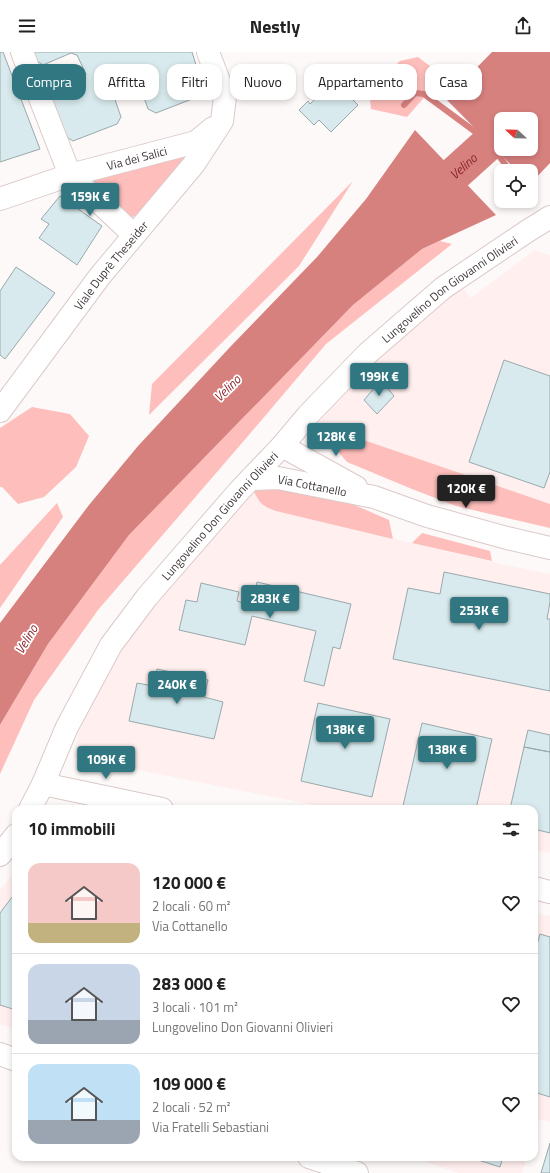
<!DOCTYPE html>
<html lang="it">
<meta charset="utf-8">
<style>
:root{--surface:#fff;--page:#f6f6f6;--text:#222;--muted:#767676;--line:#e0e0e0;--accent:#307782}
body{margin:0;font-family:"Titillium Web",sans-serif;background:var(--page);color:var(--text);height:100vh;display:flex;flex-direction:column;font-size:15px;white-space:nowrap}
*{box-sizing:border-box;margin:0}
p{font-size:13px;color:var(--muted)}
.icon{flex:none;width:22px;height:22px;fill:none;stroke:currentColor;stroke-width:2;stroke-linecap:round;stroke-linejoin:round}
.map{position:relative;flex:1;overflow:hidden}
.details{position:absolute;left:12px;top:753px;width:526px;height:356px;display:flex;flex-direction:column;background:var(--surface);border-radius:12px;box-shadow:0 2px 6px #0003}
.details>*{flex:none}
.hud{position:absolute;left:12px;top:12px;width:526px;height:36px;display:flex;gap:8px}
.needle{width:26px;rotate:292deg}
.buttons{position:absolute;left:494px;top:60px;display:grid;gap:8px}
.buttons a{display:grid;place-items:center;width:44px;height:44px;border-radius:8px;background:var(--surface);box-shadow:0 2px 6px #0003;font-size:20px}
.price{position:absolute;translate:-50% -34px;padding:0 9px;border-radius:4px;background:var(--accent);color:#fff;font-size:13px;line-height:26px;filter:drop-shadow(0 1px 2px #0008)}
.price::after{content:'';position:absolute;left:50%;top:24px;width:12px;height:9px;margin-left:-6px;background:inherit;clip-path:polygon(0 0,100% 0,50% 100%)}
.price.active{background:#222;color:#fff}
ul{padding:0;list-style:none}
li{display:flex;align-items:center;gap:12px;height:100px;padding:0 16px}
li+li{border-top:1px solid var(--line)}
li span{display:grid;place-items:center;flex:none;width:112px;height:80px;border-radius:12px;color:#555}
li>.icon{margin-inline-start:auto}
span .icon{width:48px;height:48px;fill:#fffc;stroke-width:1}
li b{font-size:17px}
h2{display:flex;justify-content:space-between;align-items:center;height:48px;padding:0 16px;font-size:17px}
.tag{padding:0 14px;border-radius:12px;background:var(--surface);box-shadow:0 2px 6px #0003;font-size:14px;line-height:36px}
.tag.active{background:var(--accent);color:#fff}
header{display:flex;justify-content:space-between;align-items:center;height:52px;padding:0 16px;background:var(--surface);font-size:18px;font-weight:700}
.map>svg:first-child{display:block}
</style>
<header><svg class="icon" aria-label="menu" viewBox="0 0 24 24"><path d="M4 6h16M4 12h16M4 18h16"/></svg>Nestly<svg class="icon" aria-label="share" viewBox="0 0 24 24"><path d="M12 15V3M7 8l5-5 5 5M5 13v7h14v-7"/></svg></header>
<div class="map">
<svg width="550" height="1121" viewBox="0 0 550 1121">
<rect width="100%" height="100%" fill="#fdf9f9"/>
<path fill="#ffefee" d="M535 198 550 203V452L317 372 343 342 401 282 461 234 471 246Z
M252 436 276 459 505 513 550 522V801L534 798V757H334L74 705 78 682 93 648 132 582Z
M16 818V977L0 972V838Z
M534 861 550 864V1070L539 1067 534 1082Z
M411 1105H527L522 1121H459Z"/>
<path fill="#febebb" d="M418 5 443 24 407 65 371 57 369 37 400 9Z
M198 94 142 162 128 166 76 124Z
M353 129 299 214 149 363 152 332Z
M440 189 452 192 326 292 248 384 98 558 34 648 0 722V673L48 592 129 483 353 253 422 197Z
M32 355 70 362 89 384 76 415 44 445 18 452 2 435H0V376Z
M317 372 550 452V476L456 454 412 437 347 410 318 376Z
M255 434 334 444 389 468 393 487 276 459C260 453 260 451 252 436Z
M57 451 63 465 0 556V513Z
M422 481 490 499 492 509 412 491Z"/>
<path fill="#d7817f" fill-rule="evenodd" d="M492 0H550V111L531 131V119H517L446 47ZM501 67H531V97H501Z
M415 78 496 163 422 197 353 253 129 483 48 592 0 673V571L89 453 138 394 232 293 317 205 366 147Z"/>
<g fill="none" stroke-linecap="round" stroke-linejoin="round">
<path stroke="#d7817f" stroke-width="6" d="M404 53 415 41 424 42 489 90 510 119"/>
<path stroke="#d7817f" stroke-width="35" id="s1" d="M420 153 501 80"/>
</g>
<path fill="#d8eaed" stroke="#98a9ac" d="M0 0H3L40 97 0 110Z
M34 0H192L205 42 156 61 148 57 138 28 135 27 113 36 112 39 121 65 117 72 73 89 65 84 50 44 54 37 83 26 86 22 77 3 71 1 43 13 37 9Z
M334 29 358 53 331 80 319 68 314 73 299 58 308 49 310 52Z
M60 144 102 174 77 213 39 186 49 172 41 167Z
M16 215 55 241 5 307 0 303V239Z
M504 308 550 324V420L544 436 469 410Z
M381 328 394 344 377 362 364 348Z
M444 520 550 542V550L547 567H550V639L393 607 408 536 440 542Z
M257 530 351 552 340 597 333 595 324 634 304 629 316 579 252 564 245 593 179 578 186 548 197 550 201 531 239 540 237 549 251 553Z
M157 617 208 628 204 645 223 650 214 687 129 669 137 631 153 634Z
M318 651 390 667 372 745 301 729Z
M422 671 492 687 476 757H416L403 754Z
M528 678 550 683V700L524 695Z
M524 695 550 700V781L534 777V757H510Z
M16 840V958L0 953V861Z
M540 882 550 885V1045L534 1040V903Z
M550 1091V1121H541Z
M469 1105H503L500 1115Z"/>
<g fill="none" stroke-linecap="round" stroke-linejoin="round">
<g stroke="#dbcac9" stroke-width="24">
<g id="minor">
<path d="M22 0 70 123 134 183"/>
<path id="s2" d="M0 147 70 123 196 90 213 76"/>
<path id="s3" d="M0 359 100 224 194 112 222 69 225 45 208 0"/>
<path d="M282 394 356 435"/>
<path id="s4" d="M251 427 278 426 374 445 427 464 507 486 550 496"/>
<path d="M43 732 162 757"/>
<path d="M534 836 550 840"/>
<path d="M0 1002 16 1008"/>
<path d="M309 1105 357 1121"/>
</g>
</g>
<g stroke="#dbcac9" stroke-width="24">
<g id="tertiary">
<path id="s5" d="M30 757 43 732 67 675 111 593 147 545 240 438 282 394 308 363 368 301 443 236 526 180 550 165"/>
<path d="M0 803 16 783"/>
</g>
</g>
<use href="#minor" stroke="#fff" stroke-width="22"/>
<use href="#tertiary" stroke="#fff" stroke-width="22"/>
</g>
<g text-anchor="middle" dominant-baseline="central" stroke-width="3.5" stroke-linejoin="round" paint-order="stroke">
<g font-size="12" fill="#403939" stroke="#fff">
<text stroke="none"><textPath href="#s2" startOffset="143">Via dei Salici</textPath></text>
<text stroke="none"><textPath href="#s3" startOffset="183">Viale Duprè Theseider</textPath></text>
<text stroke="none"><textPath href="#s5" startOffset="676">Lungovelino Don Giovanni Olivieri</textPath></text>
<text stroke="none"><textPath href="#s4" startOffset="62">Via Cottanello</textPath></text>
<text stroke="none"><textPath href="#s5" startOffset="352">Lungovelino Don Giovanni Olivieri</textPath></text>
</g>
<g font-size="13" font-style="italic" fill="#89242b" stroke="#fff">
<text stroke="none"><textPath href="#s1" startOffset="58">Velino</textPath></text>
<text transform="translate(227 336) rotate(-45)">Velino</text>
<text transform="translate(26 587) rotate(-59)">Velino</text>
</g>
</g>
</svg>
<div class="buttons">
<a><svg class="needle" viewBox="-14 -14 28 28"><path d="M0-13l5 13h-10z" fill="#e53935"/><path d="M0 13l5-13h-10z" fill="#767676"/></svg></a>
<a><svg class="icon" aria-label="locate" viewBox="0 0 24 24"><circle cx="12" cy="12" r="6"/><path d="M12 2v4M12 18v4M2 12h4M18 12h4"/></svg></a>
</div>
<b class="price" style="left:90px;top:165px">159K €</b>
<b class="price" style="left:379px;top:345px">199K €</b>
<b class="price" style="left:336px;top:405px">128K €</b>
<b class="price active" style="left:466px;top:457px">120K €</b>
<b class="price" style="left:270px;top:567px">283K €</b>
<b class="price" style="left:479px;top:579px">253K €</b>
<b class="price" style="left:177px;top:653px">240K €</b>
<b class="price" style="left:345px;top:698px">138K €</b>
<b class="price" style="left:447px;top:718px">138K €</b>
<b class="price" style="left:106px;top:728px">109K €</b>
<div class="hud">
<a class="tag active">Compra</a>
<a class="tag">Affitta</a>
<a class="tag">Filtri</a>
<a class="tag">Nuovo</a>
<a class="tag">Appartamento</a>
<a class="tag">Casa</a>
</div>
<section class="details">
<h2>10 immobili<svg class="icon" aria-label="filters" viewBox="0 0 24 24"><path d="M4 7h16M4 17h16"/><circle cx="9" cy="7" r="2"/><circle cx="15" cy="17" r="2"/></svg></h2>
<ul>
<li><span style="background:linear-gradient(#f6c9c9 75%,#c2b280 0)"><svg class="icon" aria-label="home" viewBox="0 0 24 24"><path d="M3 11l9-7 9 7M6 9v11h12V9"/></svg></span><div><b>120 000 €</b><p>2 locali · 60 m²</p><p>Via Cottanello</p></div><svg class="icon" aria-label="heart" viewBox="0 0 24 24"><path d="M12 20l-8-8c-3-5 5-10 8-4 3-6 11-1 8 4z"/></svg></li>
<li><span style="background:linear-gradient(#c9d6e8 70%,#9aa5b1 0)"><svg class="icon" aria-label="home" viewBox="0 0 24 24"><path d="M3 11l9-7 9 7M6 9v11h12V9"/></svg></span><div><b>283 000 €</b><p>3 locali · 101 m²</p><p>Lungovelino Don Giovanni Olivieri</p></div><svg class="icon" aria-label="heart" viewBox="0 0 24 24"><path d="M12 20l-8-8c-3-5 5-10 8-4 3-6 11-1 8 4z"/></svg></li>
<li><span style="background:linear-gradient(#bfe0f5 70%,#9aa5b1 0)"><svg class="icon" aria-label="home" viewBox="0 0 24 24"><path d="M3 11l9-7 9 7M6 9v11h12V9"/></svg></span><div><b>109 000 €</b><p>2 locali · 52 m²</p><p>Via Fratelli Sebastiani</p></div><svg class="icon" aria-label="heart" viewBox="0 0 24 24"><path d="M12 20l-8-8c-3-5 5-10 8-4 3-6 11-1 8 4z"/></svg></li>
</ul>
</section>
</div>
